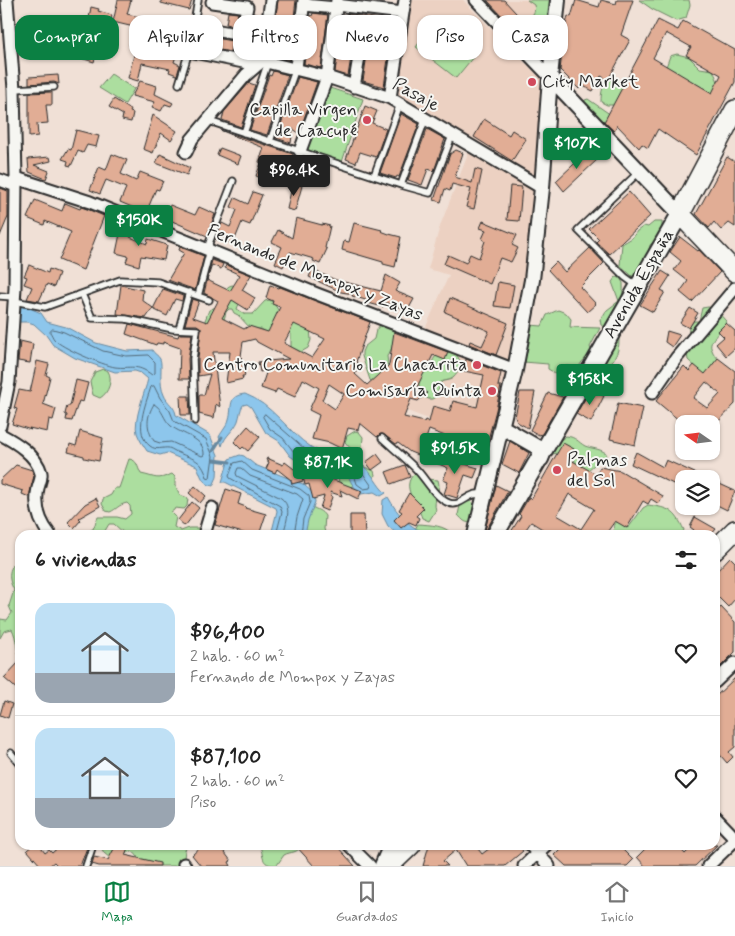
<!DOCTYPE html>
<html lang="es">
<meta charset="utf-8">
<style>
:root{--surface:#fff;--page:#f6f6f6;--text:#222;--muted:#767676;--line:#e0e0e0;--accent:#0b8043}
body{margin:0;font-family:Mynerve,sans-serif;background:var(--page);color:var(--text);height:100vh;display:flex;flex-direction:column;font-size:19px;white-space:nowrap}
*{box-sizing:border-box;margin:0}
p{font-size:16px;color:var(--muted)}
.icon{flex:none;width:28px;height:28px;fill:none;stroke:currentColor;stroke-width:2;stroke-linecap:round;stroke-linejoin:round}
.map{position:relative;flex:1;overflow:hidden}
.drawer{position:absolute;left:15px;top:530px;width:705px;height:320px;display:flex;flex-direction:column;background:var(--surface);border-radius:15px;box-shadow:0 1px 4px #0004}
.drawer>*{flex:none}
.hud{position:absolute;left:15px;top:15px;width:705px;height:45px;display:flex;gap:10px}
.needle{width:32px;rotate:284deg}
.controls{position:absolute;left:675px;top:415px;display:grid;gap:10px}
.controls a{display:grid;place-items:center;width:45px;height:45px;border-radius:10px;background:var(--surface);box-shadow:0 1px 4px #0004;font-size:25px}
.price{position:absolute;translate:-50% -42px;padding:0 11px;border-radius:5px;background:var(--accent);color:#fff;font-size:16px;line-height:32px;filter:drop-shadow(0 1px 2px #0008)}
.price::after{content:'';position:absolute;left:50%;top:30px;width:15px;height:11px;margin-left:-8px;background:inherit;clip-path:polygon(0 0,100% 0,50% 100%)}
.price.current{background:#222;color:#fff}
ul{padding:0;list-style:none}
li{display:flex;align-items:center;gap:15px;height:125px;padding:0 20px}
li+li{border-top:1px solid var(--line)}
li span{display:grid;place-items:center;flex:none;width:140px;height:100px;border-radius:15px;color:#555}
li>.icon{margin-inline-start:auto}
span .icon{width:60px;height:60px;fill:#fffc;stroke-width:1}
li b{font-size:21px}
h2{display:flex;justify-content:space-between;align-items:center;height:60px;padding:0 20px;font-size:21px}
.pill{padding:0 18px;border-radius:15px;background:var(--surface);box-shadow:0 1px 4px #0004;font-size:18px;line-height:45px}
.pill.current{background:var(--accent);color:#fff}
.tab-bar{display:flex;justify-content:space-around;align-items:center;height:70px;border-top:1px solid var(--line);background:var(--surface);font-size:14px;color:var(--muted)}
.tab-bar a{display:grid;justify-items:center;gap:2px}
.tab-bar .current{color:var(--accent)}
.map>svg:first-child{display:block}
</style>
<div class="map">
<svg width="735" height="866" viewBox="0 0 735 866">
<rect width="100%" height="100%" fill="#f0e0d6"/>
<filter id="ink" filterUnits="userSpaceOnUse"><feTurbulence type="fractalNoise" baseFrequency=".02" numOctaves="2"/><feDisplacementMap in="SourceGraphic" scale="10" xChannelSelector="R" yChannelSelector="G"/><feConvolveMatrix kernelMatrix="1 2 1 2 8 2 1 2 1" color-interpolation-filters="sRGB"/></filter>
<g filter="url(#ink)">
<path fill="#ecd1c2" d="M410 0H463L546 84 525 276 510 367 493 443 391 405 449 275 428 269 440 226 474 139 393 97Z
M480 0H554L550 35 521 43Z"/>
<path fill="#acde9f" stroke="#6c8465" d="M527 0H555L551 29 539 32 529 27V19C533 14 536 12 534 5Z
M639 0H689L690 5 686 18 676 21 652 9Z
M433 24 474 56 456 78 416 47Z
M677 54 689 57 700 68 713 70 719 84 715 95 666 67 670 56Z
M111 74 134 89 125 104 99 88Z
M612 79 619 82 624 88 615 105H607L601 102C601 93 602 82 612 79Z
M327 87 363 99 342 162 306 150Z
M588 99 611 115 613 126 609 133 583 104 585 100Z
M654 222H662V230L659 237 650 245 646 261 636 277 632 276 620 265 622 244 632 238 637 231 644 226 648 227Z
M616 277 620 278 623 283C625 302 613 309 608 325L605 327 601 325 600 319C604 316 604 313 607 310 611 307 615 304 619 301L612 282Z
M232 285C251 290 241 297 237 309L245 314H253L265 301 269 300 273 302 280 313 310 328 311 340 308 348 301 352 291 347V334L280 326 268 333 261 329H251L238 315 234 313 232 309H229L226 312 223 324 204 323 209 310 220 305C223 298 223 287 232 285Z
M708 307 714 308 726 321C724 331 706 340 712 350 713 354 717 357 720 361L713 383 688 360 687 354 689 327 694 321H699L702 308Z
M558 310 566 313 571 319 570 327 600 328 590 347 592 352C588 358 583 358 579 367L566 366 559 372 555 373 548 369V364L524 362 530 325 542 326 547 315Z
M381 324 392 327C397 336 393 349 387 356L388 364 373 383 370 380 362 356V352L364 347 374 339 376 330Z
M615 335 619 336C620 362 608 360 601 378L590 383Z
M442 351C460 349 466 366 453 378 449 381 445 380 441 382 439 387 438 397 432 399 424 401 418 388 419 382 421 372 426 372 430 366 434 359 434 356 442 351Z
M103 369 108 371C113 379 109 393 100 398L93 395 90 382 95 372Z
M355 431 359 432 363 437 362 448 359 451 351 449 345 442 347 436Z
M566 436C576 437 578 442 585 446 593 449 598 448 606 453V457L604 460H600L588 470 575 464 574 452 572 449 553 454 550 452 553 445Z
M342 454 349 455 358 464 374 471 375 475 369 486H354L348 488 339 483 338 476 334 469Z
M129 459C138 460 137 467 141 474 156 477 156 481 172 474L175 477V485L180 495 188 498 187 506 184 509 175 508 174 510 171 512 176 517 174 527 181 531 189 528H198L202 535H145L140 532 137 535H126L114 524H109L103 534 81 535 93 529 98 517H117L125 519 131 514 130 506 127 503C118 505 117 509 110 512L106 511 102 504 103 499 111 495 115 488H119Z
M415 473H420L427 479 438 480C442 491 432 500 436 510L429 521 422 518C418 504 399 487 415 473Z
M284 478H289C295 490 300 500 312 507 317 510 321 510 325 516L324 529 326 535H292Z
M461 501H471L474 504 473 521C466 525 463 520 458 515Z
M648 505C669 508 675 510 684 530L681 535H613L614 524 619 520 625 527H629L643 508Z
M418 524C431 525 445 525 453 535H415V529Z
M20 559V660C16 649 17 639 12 629L4 631 0 638V619L7 620 12 613 9 606 14 590C7 578 8 566 20 559Z
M100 845H189L185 850 183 866H145C139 861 139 856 132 851L110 858 104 853Z
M259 845H301C298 854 291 851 284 855L277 865C259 866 265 855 259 845Z"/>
<path fill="#8dc6ec" stroke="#66889f" d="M18 303 41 313 47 322 66 327 96 343 127 351 152 350C154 354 158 355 160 359 163 365 158 383 164 395 167 403 175 406 176 415L210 435 218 455 217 477 213 486C202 484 201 475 197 466L167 453 160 455 147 451C143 445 139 439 137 433 133 421 145 392 148 379L141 373 135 371 115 372 75 358 53 345 46 335 34 324 28 322H18Z
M245 394C272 404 287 431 311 447 327 457 351 457 364 467 373 473 377 486 386 493L381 496 374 492 361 494C354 487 349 482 348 472L341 468H320L302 464 290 456 279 441 266 433 251 407 247 404 243 405C240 410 240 415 238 421 234 431 225 435 222 446L219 437C222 431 228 425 229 419 233 406 227 396 245 394Z
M240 455 244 456 255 465 303 484 314 494 315 502 308 520 305 535H271L277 511 276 508 225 482H222L229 459Z
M388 497C398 515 410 529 431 535H398L388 526 382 514 383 500Z"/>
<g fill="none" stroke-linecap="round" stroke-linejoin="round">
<path stroke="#526978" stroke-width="1" d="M53 329 64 332 103 351 126 356 148 355 155 362V373L152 375C136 363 131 369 115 367 103 365 61 348 54 339 53 338 51 333 50 332Z
M154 386 160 398 170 411 174 421 206 439 213 456 210 478 207 477C201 459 195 460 179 453 176 452 172 449 169 448 163 447 156 451 150 446 133 433 146 403 151 387Z
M154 404C163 409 163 419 171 426 182 435 205 438 204 455L202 456 171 442 160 443 154 441C146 428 146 417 154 404Z
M265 414 306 450 323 459V462L321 463 304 459 294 452 283 438 270 429 263 417Z
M356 468 362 472 371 485 370 488 364 489 357 484 353 471Z
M276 535 282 512 280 506 230 478 229 476 234 463 242 461 252 470 300 489 309 496 310 502 303 519 301 535
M283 535C286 522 293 507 281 498L237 476 236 473 238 468H241L250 476 297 494 303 499 297 517 294 535"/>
<path stroke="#66889f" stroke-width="3" d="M213 451 222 437
M214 460 230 462"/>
</g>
<path fill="#e1ad95" stroke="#2b2b2b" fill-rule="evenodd" d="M118 0H131L127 14 144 18V19L156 23 150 42 152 43 151 47 166 50 174 28 182 30 180 36 186 38 185 45 180 44 174 62 180 65 177 75 169 72 170 69 142 63 138 81 128 78 136 47 129 45 134 27 113 22Z
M161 0H192L189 10 161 3Z
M278 0H296L289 60 270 55Z
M487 0H504L527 25 518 33Z
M576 0 599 7 601 0 616 4 617 0H633L621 35 630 40 608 80 601 76 593 91 581 85 579 89 560 70 565 28 568 16 571 17Z
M91 7 99 9 98 11 112 15 109 29 97 26 91 49 97 51 94 62 74 56 72 60 65 58 69 41 63 40V31L82 33 84 29 87 30Z
M228 12 238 13 235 26 226 24Z
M253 13 257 14 256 18H259L254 56 245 55Z
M313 13 328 15 321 68 304 64 310 15 312 16Z
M347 14 394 21 392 37 341 27 343 15 347 16Z
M658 20 678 30 683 21 735 50V82L696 155 658 129 648 148 642 144 639 148 617 125 614 131 604 122ZM666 33 691 47 686 55 721 75 712 93 653 58Z
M31 33 49 38 47 48 38 46 37 50 28 47Z
M198 35 232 41 230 52 195 45Z
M339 42 353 45 348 76 335 72Z
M368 48 389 52 384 87 363 81Z
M273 71 288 75 267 135 250 130 269 75 271 76Z
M58 75 59 84 54 82 29 84V77Z
M298 77 317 82 299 133 293 129 291 143 276 138Z
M140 81 157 86 155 94 173 103 171 106 165 104 161 111 152 107 155 102 132 96Z
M249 83 255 85 241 127 222 120 224 112Z
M52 92V105H46L48 123 37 124 38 136 29 137V93Z
M114 99 131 110 130 112 133 113 131 122 122 120 123 115 109 107Z
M365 106 377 111 372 123 386 129 376 157 360 152 356 163 346 159Z
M401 114 419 124 399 177 397 176 396 178 380 173Z
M153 115 177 131 171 140 161 133 153 153 143 149Z
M484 119 509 135 512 130 526 139 512 161 474 137Z
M427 129 445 139 434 171 428 169 422 185 408 180Z
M76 130 99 136 96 147 87 145 83 153 78 151 71 166 67 165 68 161 62 159 68 149 71 150Z
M220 130 293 154 285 181 269 174 266 180 256 176 261 163 259 162 264 148Z
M220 148 241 156 238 164 217 155Z
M456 150 463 153 455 177 472 183 475 169 482 171 474 209 466 207 471 189 452 184 450 191 445 189 441 202 434 200 450 154Z
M589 150 598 159 564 191 556 181Z
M112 154 127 160 121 174 136 181 140 172 163 181 159 190 156 189 146 213 120 202 126 188 106 180 100 194 90 190 99 167 106 170Z
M160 154 190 168 187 175 156 163Z
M50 157 51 161 34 165 49 171 46 179 29 172 28 159Z
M727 157 735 162V227L729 223 721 230 714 222 709 228 696 214Z
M293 182 302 186 295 211 287 209Z
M510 186 522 187 519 221 507 220Z
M0 188 8 191V217L0 236Z
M253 192 262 195 250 225 242 222 233 244 221 239 220 241 215 239 222 223 230 227 237 210 231 207 235 198 248 204Z
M629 192 650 216 609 254 596 242 599 239 589 229Z
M35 200 62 211 65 203 80 209 81 207 87 209 104 216 83 270 59 260 71 232 45 221 44 225 27 218Z
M170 205 195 215 199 207 215 214 207 236 165 218Z
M296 218 322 225V224L330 226 325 248 327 249 320 264 313 261 314 259 290 252 283 267 275 263 282 247 272 242 278 230 292 238Z
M483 221 517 235 512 245 518 248 511 262 500 258 490 284 444 264 448 255 466 263 470 254 479 258 485 241 482 239 486 230 480 228Z
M354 223 382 230 381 231 389 234 401 237 395 267 383 264V262L342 250 344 241 349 242Z
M122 224 133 227 130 237 147 244 148 239 167 245 164 260 141 256 139 266 126 262 128 256 116 253Z
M680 237 698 251 699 250 720 272 692 302 680 292 688 281 674 270 681 261 670 252Z
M180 247 204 256 195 290 168 280 184 253 179 250Z
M590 248 604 263 580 287 596 304 587 312 548 270 556 262 565 272Z
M212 260 223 264 221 269 212 265 207 280 230 291 240 275 225 268 226 265 251 275 242 290 255 298 248 310 232 300 222 318 244 329 249 326 268 332 280 307 272 304 273 301 266 298 270 285 279 288 280 287 370 322 356 362 360 365 355 374 367 385 389 365 394 332 448 352 445 360 433 355 417 387 427 393 418 401 411 399 404 417 424 422 425 420 429 422 433 406 450 411 453 401 477 407 484 375 464 371 466 359 501 373 498 386H501L496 410 485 451 429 430 420 456 410 452 398 443 396 444 383 434H380L377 437 360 423 358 430 348 428 342 449 330 443 312 439 319 415 309 410 319 388 303 379 295 397 277 389 275 393 261 388 267 370 260 372 258 362 289 359 257 342 255 339 243 342 241 356 245 376H242L243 379 226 383 230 352H213L220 407 216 404 214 418 199 414V395H204L210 374 198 376V359L201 328 197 325H185L192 299 199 301 193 317 207 322 218 301 204 293ZM294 324 325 339 312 358 284 343ZM329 384 344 394 335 409 322 400Z
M29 265 48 273 49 269 59 273 54 287 47 284 39 301 27 299 32 287 24 284 27 277 24 276Z
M312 270 336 280 381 291 386 275 400 283 395 291 414 299 408 310 384 302 383 307 368 303 369 301 352 296 353 294 341 292 309 277Z
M662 271 670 276 661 290 665 292 653 312 640 305Z
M498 282 514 285 510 308 494 306Z
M121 285 143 290 142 300 153 308 146 318 117 314Z
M163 289 183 296 182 301 175 299 167 316 153 309Z
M450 298 508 323 496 355 469 344 470 341 482 346 489 331 445 312Z
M690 308 698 313 689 328 680 323Z
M726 323 735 331V348L726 356 716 344 724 337 718 331Z
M129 324 178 337 179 334H192L188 359 189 379H179L180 348 163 342V344L157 343 156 345 126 334Z
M667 331 680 335 672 347 665 342Z
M20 341 33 344 30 363 18 361Z
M718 358 735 371V404L716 424H684V441L675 439 680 421 656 401 684 366 689 371 694 365 705 374ZM706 382 720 394 707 408 693 398Z
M37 361 49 364 46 375 50 377 43 404 56 409 53 420 49 419 47 432 29 428 31 430 12 424 17 409 14 408 19 390 30 392Z
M76 380 88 383 83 402 79 401 72 421 66 420 67 415 65 414 67 406H70Z
M591 389 604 396 591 422 576 414Z
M520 392H535L528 428 517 422 515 417Z
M548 393 563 397 542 434 539 435 530 430Z
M180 396H189L190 415H181Z
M618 403 643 408 635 445 610 439Z
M248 426 260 437 248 451 243 447 241 449 234 442Z
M80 431 103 438 99 461 84 458V456L68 452 70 444 76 446Z
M510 441 529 453 519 473 502 464Z
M563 443 574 449 569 459 596 474 600 467 621 471 663 496 659 504 651 499 648 504 643 501 627 528 615 521 605 535H552L531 522 522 535H509L521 516 519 514 529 497 531 499ZM569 494 594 509 581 529 557 515Z
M636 452 663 467 666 460 708 479H684V489L631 464Z
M377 454 383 462 372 470 366 462Z
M436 456 457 464 458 462 478 468 474 478 465 475 457 498 444 494 448 482 443 480 448 468 434 462Z
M267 458 283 465 285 462 298 472H300L303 481 292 484 291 480 277 469 275 473 266 469 269 462 266 460Z
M16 465 32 470 34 476 29 497 22 494 23 491 0 484V480Z
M405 465 410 477 391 484 386 472Z
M312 474 313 477 325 474 326 477 362 491 358 499 340 490 342 496 330 492 332 497 327 511 320 508 324 496 313 499 309 484 305 485 303 477Z
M711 480 735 491 727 510 711 502Z
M496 485 508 491 484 534Z
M195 486 206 496 200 503 189 493Z
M226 489 241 494 238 504 246 507 245 508 266 514 259 535H250L215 525Z
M409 493 424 508 416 516 419 518 416 525 409 522 401 528 394 520 402 512 399 510Z
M96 498 100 506 79 518 81 520 74 528 68 522 85 504Z
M192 502 199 508 185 526 178 520Z
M350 515H364L365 535 350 534Z
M695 517 716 529 711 535H691L694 530 690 527Z
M730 557 735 562V599L728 607 715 594V573Z
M721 607 735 622V652L715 672V613Z
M20 661V692L4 678Z
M735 678V747L729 752 733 757 727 763 715 749V697Z
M4 701 12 704 8 718 0 715Z
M33 845H39L45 853 49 850 52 853 61 845H88L80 866H58L54 862 49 866H41L27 850Z
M116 845H121L128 848 125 855 160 863V866H99L92 864 94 857 108 860Z
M203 845H219L231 861 229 862 231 866H201L192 855Z
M295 845H336L355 866H314Z
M429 845H475L482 854 494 845H518L523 851 505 866H466L456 850 443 861 448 866H423Z
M564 845H618L633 860 627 866H566L554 855Z
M649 845H677L685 854 694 845H717L695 866H645L637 857Z"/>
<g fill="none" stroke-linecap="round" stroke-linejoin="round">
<g stroke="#2b2b2b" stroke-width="9">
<path id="service" d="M179 84 189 51 198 0
M14 89 54 87
M209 121 401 185 430 193 452 136
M244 133 268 62
M270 141 296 68
M374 176 400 104
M401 185 425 120
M636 285 625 277 578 230 640 171
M82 294 92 318 126 319 173 329 197 330 193 359 195 421
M0 296 14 297
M198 296 210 250 209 243 233 181
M14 301 45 307 120 280 158 282 209 300
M179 329 189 292
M382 438C393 448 405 458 416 469 426 479 435 498 449 503 462 508 468 490 484 495
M11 753 20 764
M86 866 93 845"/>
</g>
<g stroke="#2b2b2b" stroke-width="15">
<path id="minor" d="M476 0 550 77
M212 2 247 7 236 60
M304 5 336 8
M336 5 403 13
M193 26 241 35
M333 33 398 46
M189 51 258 65
M262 61 327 77 390 98 542 188
M296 68 304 0
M354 87 362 39
M390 98 405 0
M300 151 327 77 337 0
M186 152 192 139 246 75 262 61 271 0
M16 178 90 202 317 294 515 370
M0 180 16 186
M652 393 677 357 735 288
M0 426 9 382 15 288 16 178 14 89 7 0
M0 434C15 442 36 454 41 473 42 478 39 484 38 488 34 506 39 521 50 535
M204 535 212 508
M715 682 735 663
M715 817 735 838
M349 845 370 866
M530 845 549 866
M184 864 185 866
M524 866 546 845
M708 866 735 840"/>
</g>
<g stroke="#2b2b2b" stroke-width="18">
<path id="tertiary" d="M550 77 680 214
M502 427 544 451 541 459
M475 535 515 370 532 280 542 188 550 77 558 0"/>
</g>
<g stroke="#2b2b2b" stroke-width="20">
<path id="secondary" d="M495 535 680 214
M383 866 392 845"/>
</g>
<g stroke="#2b2b2b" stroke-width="22">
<path id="trunk" d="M735 110 680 214 735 272
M715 550 735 530
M389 866 411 845"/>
</g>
<use href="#service" stroke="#f6f6f2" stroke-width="5.5"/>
<use href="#minor" stroke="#f6f6f2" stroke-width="11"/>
<use href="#tertiary" stroke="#f6f6f2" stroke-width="14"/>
<use href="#secondary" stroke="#f6f6f2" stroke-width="16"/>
<use href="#trunk" stroke="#f6f6f2" stroke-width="19"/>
</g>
</g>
<g fill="#d1495b" stroke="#f6f6f2" stroke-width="2">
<circle cx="532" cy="82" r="5"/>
<circle cx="367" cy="120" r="5"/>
<circle cx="477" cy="365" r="5"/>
<circle cx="492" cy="391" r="5"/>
<circle cx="557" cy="470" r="5"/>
</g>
<g text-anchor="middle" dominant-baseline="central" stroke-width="4" stroke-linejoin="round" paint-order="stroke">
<g font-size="18" fill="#2b2b2b" stroke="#f6f6f2" text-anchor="end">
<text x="542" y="82" text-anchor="start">City Market</text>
<text x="357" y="110">Capilla Virgen<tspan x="357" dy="21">de Caacupé</tspan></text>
<text x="467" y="365">Centro Comunitario La Chacarita</text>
<text x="482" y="391">Comisaría Quinta</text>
<text x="567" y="460" text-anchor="start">Palmas<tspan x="567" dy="21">del Sol</tspan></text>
</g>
<g font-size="18" fill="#2b2b2b" stroke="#f6f6f2">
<text transform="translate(416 95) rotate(29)">Pasaje</text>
<text transform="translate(315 273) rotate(22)">Fernando de Mompox y Zayas</text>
<text transform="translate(639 284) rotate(-60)">Avenida España</text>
</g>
</g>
</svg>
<div class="controls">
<a><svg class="needle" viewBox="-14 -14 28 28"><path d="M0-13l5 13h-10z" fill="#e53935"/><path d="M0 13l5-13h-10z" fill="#767676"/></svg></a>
<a><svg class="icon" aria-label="layers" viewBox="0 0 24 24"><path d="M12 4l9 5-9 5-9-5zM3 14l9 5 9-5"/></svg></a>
</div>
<b class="price" style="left:577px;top:170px">$107K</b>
<b class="price current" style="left:294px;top:197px">$96.4K</b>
<b class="price" style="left:139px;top:247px">$150K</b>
<b class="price" style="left:590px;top:406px">$158K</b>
<b class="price" style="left:455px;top:475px">$91.5K</b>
<b class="price" style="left:328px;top:489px">$87.1K</b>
<div class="hud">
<a class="pill current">Comprar</a>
<a class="pill">Alquilar</a>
<a class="pill">Filtros</a>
<a class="pill">Nuevo</a>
<a class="pill">Piso</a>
<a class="pill">Casa</a>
</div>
<section class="drawer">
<h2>6 viviendas<svg class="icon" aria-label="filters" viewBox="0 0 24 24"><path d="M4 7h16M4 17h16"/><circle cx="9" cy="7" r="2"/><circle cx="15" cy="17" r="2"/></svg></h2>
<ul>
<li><span style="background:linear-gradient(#bfe0f5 70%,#9aa5b1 0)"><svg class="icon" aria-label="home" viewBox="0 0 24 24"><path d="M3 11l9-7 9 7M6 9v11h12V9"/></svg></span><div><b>$96,400</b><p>2 hab. · 60 m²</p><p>Fernando de Mompox y Zayas</p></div><svg class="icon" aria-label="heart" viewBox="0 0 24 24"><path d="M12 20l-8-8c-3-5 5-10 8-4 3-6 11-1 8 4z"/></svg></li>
<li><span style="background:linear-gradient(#bfe0f5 70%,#9aa5b1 0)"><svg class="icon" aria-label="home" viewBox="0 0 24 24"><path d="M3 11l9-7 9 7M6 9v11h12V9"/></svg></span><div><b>$87,100</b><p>2 hab. · 60 m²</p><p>Piso</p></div><svg class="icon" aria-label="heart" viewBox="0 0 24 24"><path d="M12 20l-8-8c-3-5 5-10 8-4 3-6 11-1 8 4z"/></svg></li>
</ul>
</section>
</div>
<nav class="tab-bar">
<a class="current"><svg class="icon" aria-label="map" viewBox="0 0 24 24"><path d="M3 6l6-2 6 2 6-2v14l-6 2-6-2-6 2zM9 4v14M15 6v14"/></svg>Mapa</a>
<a><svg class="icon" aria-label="saved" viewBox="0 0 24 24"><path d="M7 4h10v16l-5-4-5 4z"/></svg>Guardados</a>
<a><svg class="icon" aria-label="home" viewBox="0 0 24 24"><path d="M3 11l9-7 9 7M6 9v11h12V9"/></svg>Inicio</a>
</nav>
